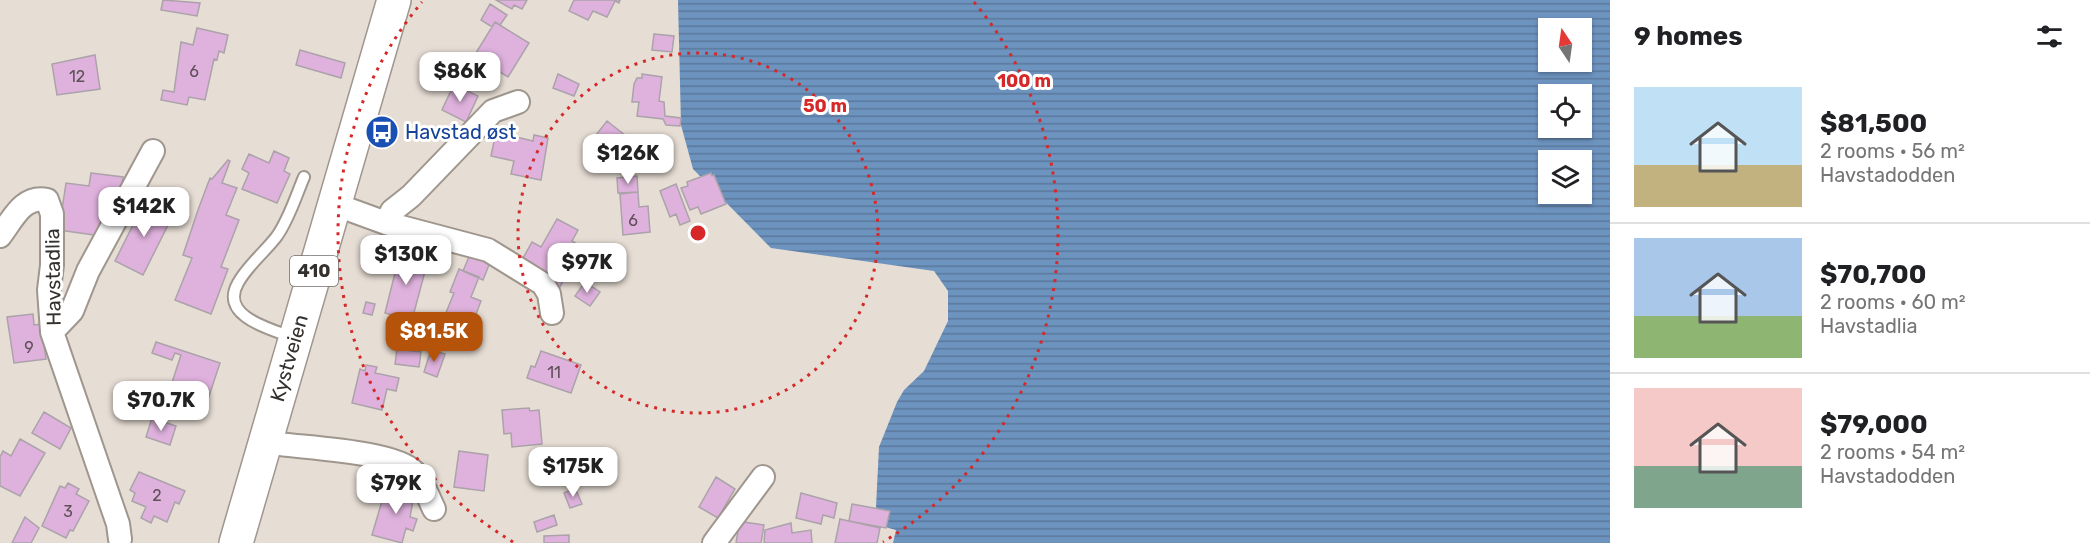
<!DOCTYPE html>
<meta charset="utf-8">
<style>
:root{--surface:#fff;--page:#f6f6f6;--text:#202124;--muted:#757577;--line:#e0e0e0;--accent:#b45309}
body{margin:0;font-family:Rubik,sans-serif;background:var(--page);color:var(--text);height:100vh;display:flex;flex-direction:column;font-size:22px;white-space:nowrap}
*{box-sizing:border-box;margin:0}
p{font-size:20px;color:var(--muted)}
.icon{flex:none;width:33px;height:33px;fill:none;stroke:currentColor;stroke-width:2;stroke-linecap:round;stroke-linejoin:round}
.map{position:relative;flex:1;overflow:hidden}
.side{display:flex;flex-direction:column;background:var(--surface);width:480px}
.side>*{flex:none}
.needle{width:39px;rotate:347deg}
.controls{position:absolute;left:1538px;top:18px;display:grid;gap:12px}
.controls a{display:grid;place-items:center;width:54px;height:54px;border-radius:0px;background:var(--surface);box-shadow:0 2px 4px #0004;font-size:30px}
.price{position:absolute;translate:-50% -51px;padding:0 14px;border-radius:12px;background:#fff;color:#222;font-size:20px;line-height:39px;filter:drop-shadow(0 2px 3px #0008)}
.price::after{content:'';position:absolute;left:50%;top:36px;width:18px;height:14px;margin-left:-9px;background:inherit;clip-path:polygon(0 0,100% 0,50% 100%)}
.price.selected{background:var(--accent);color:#fff}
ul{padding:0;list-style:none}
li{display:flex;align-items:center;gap:18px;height:150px;padding:0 24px}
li+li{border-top:2px solid var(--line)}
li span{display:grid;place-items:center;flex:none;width:168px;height:120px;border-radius:0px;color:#555}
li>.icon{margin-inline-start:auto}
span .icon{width:72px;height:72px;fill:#fffc;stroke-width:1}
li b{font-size:26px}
h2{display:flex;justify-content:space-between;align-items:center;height:72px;padding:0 24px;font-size:26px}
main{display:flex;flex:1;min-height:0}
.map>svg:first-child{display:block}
</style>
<main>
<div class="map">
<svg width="1610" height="543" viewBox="0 0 1610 543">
<defs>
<pattern id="water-rules" width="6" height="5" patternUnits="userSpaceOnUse" patternTransform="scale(1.5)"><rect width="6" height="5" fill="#6d93bf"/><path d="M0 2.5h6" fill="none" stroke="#5a789c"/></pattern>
</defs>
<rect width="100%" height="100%" fill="#e6ddd4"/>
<path fill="url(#water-rules)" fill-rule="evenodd" d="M678 0H1610V543H893L896 530 885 527 876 507 879 447 897 402 904 390 924 371 948 321V291L934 271 771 248 693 169 681 125ZM1548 28H1581V62H1548ZM1548 94H1581V128H1548ZM1548 160H1581V194H1548Z"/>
<path fill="#dfb2dd" stroke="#aba2aa" stroke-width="1.5" d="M163 0 200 3 197 16 161 10Z
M496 0H527L522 9 514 5 512 9Z
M574 0H620L619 3 615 1 607 17 593 11 588 20 569 11Z
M490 4 507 15 500 25 495 22 492 27 481 20Z
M495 22 529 43 508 77 474 56Z
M197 28 228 35 224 53 219 51 217 60 214 59 205 100 189 97 187 105 161 100 163 90 174 92 181 42 193 45Z
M654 34 674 36 672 52 652 50Z
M300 50 345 63 341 78 296 65Z
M95 55 100 89 57 95 52 64Z
M558 74 579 84 574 96 553 88Z
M642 74 662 77 659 101 664 102 665 116 681 118 680 126 666 125 663 119 637 116 639 102H632L634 84 637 78H642Z
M454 84 478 96 466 122 442 110Z
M607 121 631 140 613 164 588 145Z
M496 132 533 141 534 135 548 138 541 180 511 174 514 161 491 156Z
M274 151 289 158 284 171 290 174 277 203 242 189 249 173 242 169 249 154 269 163Z
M228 160 230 161 222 183 237 188 226 215 239 220 221 267 228 269 211 314 175 300 192 258 183 255 198 210 210 178 212 179Z
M91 173 123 177 120 196 112 195 111 203 106 202 102 224 94 235 59 230 66 183 89 186Z
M711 173 712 176 714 175 726 204 701 214 698 207 690 210 681 188 688 186 687 182Z
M637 176 638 192 618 193 617 178Z
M676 184 690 221 680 225 676 214 670 217 660 191Z
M638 192 639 207 648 206 650 232 623 235 620 194Z
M145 201 173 215 143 275 115 261Z
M557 219 578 230 572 241 577 244 575 248 579 251 574 260 578 262 569 279 565 277 560 287 529 270 522 260 532 242 541 247Z
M471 252 491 260 483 280 463 271Z
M400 253 428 260 412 320 385 313Z
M459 269 479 277 471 297 481 301 470 330 466 328 461 342 442 335 447 322 443 320 454 293 450 292Z
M585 282 600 292 590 306 575 296Z
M366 302 375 304 372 315 363 313Z
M33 314 34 325 41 324 46 359 14 363 7 317Z
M156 342 220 363 202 417 165 404 181 355 175 353 172 360 152 353Z
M397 349 421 352 419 367 395 364Z
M431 350 445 354 437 377 424 372Z
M541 351 581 365 571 393 527 378 531 366 535 367Z
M366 365 377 367 375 373 399 378 396 391 387 389 382 410 352 403 360 369 365 371Z
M529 408 530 411 539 410 542 444 512 447 511 433 504 434 502 410Z
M44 412 71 428 60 449 32 433Z
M152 418 176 426 170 445 146 437Z
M20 439 45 453 20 496 0 486V457L3 451 11 456Z
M459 451 488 455 484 491 454 487Z
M139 472 185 491 179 504 175 502 167 522 154 516 151 523 141 518 146 507 132 501 135 493 130 490Z
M716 477 735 489 718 518 699 507Z
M68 483 79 489 76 494 89 501 73 531 70 530 66 538 42 526 60 486 65 488Z
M395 485 415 490 410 517 417 519 413 531 406 528 402 543 372 535 384 494 392 496Z
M575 488 582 504 570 508 564 493Z
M801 493 837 503 834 518 823 515 821 524 796 518Z
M852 504 890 511 886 528 849 521Z
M554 515 557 525 537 532 534 522Z
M25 517 39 528 31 543H12Z
M840 519 880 528 877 543H835Z
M744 522 764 525 761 543H736L739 525Z
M791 523 792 533 811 530 812 543H764L765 530Z
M569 535V543H544V536Z"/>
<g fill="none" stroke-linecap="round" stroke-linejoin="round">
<g stroke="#9f968e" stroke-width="14">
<path id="service" d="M292 337C270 329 219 316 238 283 247 266 265 252 277 236 289 219 296 196 304 177"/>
</g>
<g stroke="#9f968e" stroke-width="26">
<path id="minor" d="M334 204 386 223 488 250 543 284 549 294 552 313
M386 223 392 211 411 196 493 111 518 102
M0 236C13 219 23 195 47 200L52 214V265L49 290 52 332 118 524 120 539
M52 332 72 311 88 271 153 151
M265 442C297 448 394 450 414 472 423 481 428 497 434 509
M714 543 763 477"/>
</g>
<g stroke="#9f968e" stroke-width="36">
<path id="primary" d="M236 543 394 0"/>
</g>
<use href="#service" stroke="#fff" stroke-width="10"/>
<use href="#minor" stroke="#fff" stroke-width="22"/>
<use href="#primary" stroke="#fff" stroke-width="33"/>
</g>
<g fill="none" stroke="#d62828" stroke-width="3" stroke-dasharray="3 6">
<circle cx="698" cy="233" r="180"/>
<path d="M513 542A360 360 0 0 1 422 2M974 2A360 360 0 0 1 883 542"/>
</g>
<defs>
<g id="bus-disc" transform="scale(1.725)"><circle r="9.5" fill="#1a4fb4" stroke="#fff"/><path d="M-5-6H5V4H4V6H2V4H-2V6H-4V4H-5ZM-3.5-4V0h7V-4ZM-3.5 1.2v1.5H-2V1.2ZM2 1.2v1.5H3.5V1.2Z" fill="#fff"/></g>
</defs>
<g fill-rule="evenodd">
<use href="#bus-disc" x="382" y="132"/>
</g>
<g text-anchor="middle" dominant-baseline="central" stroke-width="6" stroke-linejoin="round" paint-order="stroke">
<g font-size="16" fill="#5f5059">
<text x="194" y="71">6</text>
<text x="77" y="76">12</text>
<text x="633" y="220">6</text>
<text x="29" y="347">9</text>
<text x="554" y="372">11</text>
<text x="157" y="495">2</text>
<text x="68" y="511">3</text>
</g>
<rect fill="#fff" stroke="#716e6c" stroke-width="1.5" x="290" y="256" width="48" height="30" rx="4.5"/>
<g font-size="18" font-weight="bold" fill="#34302d">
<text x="314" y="271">410</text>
</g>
<g font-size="20" fill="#164399" stroke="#fff" text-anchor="start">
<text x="405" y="132">Havstad øst</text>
</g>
<g font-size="20" fill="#34302d" stroke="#fff">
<text transform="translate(53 277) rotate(-91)">Havstadlia</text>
<text transform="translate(289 358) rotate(-74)">Kystveien</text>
</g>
</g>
<circle cx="698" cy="233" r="9" fill="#d62828" stroke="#fff" stroke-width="3"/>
<g font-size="18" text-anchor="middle" font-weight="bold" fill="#d62828" stroke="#fff" stroke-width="6" stroke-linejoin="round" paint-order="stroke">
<text x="1024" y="87">100 m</text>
<text x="825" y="112">50 m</text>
</g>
</svg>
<div class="controls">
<a><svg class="needle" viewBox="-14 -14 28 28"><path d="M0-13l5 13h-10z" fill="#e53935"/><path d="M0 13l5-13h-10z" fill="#757577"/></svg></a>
<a><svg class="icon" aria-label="locate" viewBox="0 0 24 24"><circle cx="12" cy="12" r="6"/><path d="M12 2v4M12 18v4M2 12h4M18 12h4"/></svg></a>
<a><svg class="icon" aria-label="layers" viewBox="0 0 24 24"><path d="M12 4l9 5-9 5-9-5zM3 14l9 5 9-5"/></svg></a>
</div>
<b class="price" style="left:460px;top:103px">$86K</b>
<b class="price" style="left:628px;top:185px">$126K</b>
<b class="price" style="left:144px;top:238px">$142K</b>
<b class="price" style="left:406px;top:286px">$130K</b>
<b class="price" style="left:587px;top:294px">$97K</b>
<b class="price selected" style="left:434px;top:363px">$81.5K</b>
<b class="price" style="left:161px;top:432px">$70.7K</b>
<b class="price" style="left:573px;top:498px">$175K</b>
<b class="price" style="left:396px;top:515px">$79K</b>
</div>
<section class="side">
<h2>9 homes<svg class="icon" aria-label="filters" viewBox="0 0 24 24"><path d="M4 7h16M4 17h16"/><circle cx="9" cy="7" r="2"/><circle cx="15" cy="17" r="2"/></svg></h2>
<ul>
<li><span style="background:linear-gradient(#bfe0f5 65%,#c2b280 0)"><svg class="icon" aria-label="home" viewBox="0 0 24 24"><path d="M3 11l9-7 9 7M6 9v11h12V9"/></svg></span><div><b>$81,500</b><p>2 rooms · 56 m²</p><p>Havstadodden</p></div></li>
<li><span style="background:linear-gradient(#a9c7e8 65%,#8fb573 0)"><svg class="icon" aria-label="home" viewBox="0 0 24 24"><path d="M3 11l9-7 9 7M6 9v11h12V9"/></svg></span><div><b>$70,700</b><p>2 rooms · 60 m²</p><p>Havstadlia</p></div></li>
<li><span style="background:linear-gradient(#f6c9c9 65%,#7fa58c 0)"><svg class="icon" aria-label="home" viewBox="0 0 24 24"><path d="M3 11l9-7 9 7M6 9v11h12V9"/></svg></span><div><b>$79,000</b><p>2 rooms · 54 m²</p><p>Havstadodden</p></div></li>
</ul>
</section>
</main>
